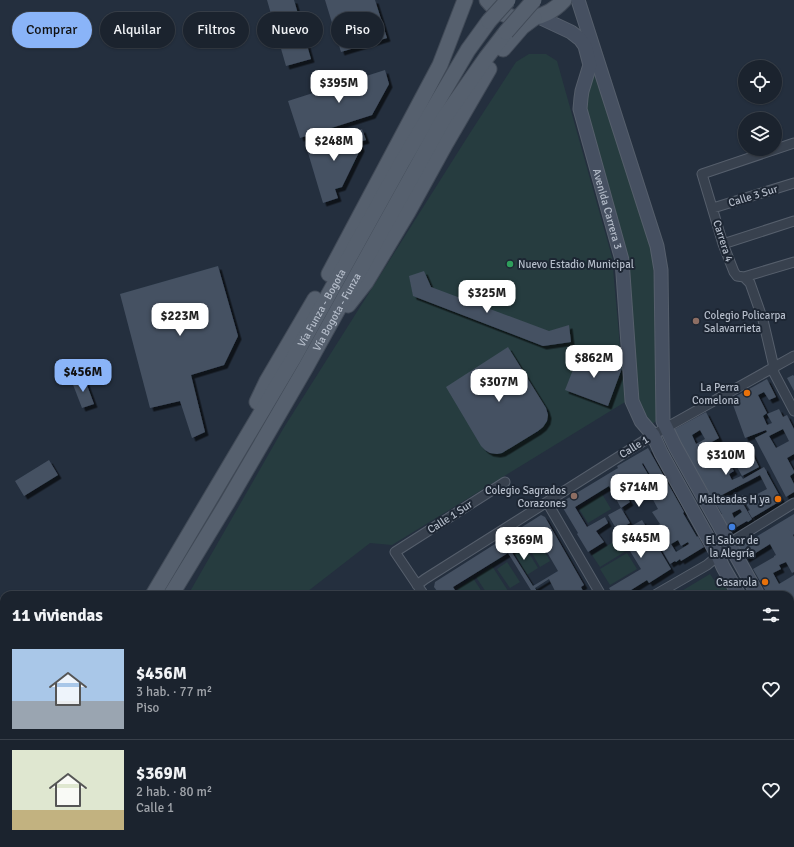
<!DOCTYPE html>
<html lang="es">
<meta charset="utf-8">
<style>
:root{--surface:#1b232e;--page:#282f3a;--text:#f1f3f6;--muted:#a0a4aa;--line:#39404a;--accent:#8ab4f8}
body{margin:0;font-family:Signika,sans-serif;background:var(--page);color:var(--text);height:100vh;display:flex;flex-direction:column;font-size:15px;white-space:nowrap}
*{box-sizing:border-box;margin:0}
p{font-size:13px;color:var(--muted)}
.icon{flex:none;width:22px;height:22px;fill:none;stroke:currentColor;stroke-width:2;stroke-linecap:round;stroke-linejoin:round}
.map{position:relative;flex:1;overflow:hidden}
.side{position:absolute;left:0px;top:591px;width:794px;height:256px;display:flex;flex-direction:column;background:var(--surface);border-radius:12px 12px 0 0;box-shadow:0 1px 3px #0004,0 0 0 1px var(--line)}
.side>*{flex:none}
.hud{position:absolute;left:12px;top:12px;width:400px;height:36px;display:flex;gap:8px}
.buttons{position:absolute;left:738px;top:60px;display:grid;gap:8px}
.buttons a{display:grid;place-items:center;width:44px;height:44px;border-radius:50%;background:var(--surface);box-shadow:0 1px 3px #0004,0 0 0 1px var(--line);font-size:20px}
.price{position:absolute;translate:-50% -34px;padding:0 9px;border-radius:8px;background:#fff;color:#222;font-size:13px;line-height:26px;filter:drop-shadow(0 1px 2px #0008)}
.price::after{content:'';position:absolute;left:50%;top:24px;width:12px;height:9px;margin-left:-6px;background:inherit;clip-path:polygon(0 0,100% 0,50% 100%)}
.price.active{background:var(--accent);color:#111}
ul{padding:0;list-style:none}
li{display:flex;align-items:center;gap:12px;height:100px;padding:0 12px}
li+li{border-top:1px solid var(--line)}
li span{display:grid;place-items:center;flex:none;width:112px;height:80px;border-radius:0px;color:#555}
li>.icon{margin-inline-start:auto}
span .icon{width:48px;height:48px;fill:#fffc;stroke-width:1}
li b{font-size:17px}
h2{display:flex;justify-content:space-between;align-items:center;height:48px;padding:0 12px;font-size:17px}
.chip{padding:0 14px;border-radius:18px;background:var(--surface);box-shadow:0 1px 3px #0004,0 0 0 1px var(--line);font-size:14px;line-height:36px}
.chip.active{background:var(--accent);color:#111}
.map>svg:first-child{display:block}
</style>
<div class="map">
<svg width="794" height="847" viewBox="0 0 794 847">
<defs>
<filter id="shadow"><feDropShadow dx="3.5" dy="3.5" stdDeviation="0" flood-color="#0009"/></filter>
</defs>
<rect width="100%" height="100%" fill="#242f3e"/>
<path fill="#263c3f" d="M529 54H546L557 61 612 257 625 402 392 545 370 543 303 595H188L283 429 470 133 516 62Z
M594 74 653 251 658 420 652 424 636 399 629 259 584 107Z
M320 322 324 325 264 427 163 595H158Z
M602 494 611 509 588 523 579 509Z
M536 537 550 561 540 567 526 543Z
M618 539 626 551 600 567 592 555Z
M524 545 538 568 527 575 513 551Z
M627 553 637 569 610 585 600 569Z
M507 562 520 582 510 588 497 569Z
M492 566 510 594 508 595H488L476 577Z
M710 574 714 580 720 577 730 595H675Z
M473 578 484 595H461L457 589Z
M133 843H201L195 847H135Z"/>
<path fill="#455162" fill-rule="evenodd" filter="url(#shadow)" d="M267 0H294L311 59 286 66Z
M325 0H375L387 38 341 52Z
M385 70 389 84 372 115 300 138 288 101Z
M362 129 366 140 359 142 361 148 342 187 335 189 338 198 323 203 306 146Z
M218 266 238 336 224 365 191 375 205 432 192 438 180 401 150 408 120 294Z
M424 271 431 287 549 331 569 325 571 342 543 346 413 296 409 276Z
M508 347 546 408 548 415 547 421 543 427 538 431 502 453 497 454 490 453 485 450 481 446 446 387Z
M580 352 622 368 608 406 565 390Z
M793 375 794 376V391L787 378Z
M84 377 94 404 82 408 72 382Z
M767 379 776 397 769 400 764 392 758 395 767 413 763 416 767 425 772 423 767 414 779 409 783 417 787 415 794 429V454L787 458 794 471V473L790 476 794 484V492L786 497 755 438 767 432 766 430 745 438 731 399ZM783 429 789 441 776 448 769 436Z
M706 412 719 438 708 444 707 442 705 444 712 457 719 452 724 462 727 460 734 471 729 474 732 480 741 476 743 479 764 467 767 472V473L782 500 752 518 748 511 750 510 744 501 742 502 752 519 748 522 747 521 730 531 721 514H722L694 467 673 430ZM700 430 705 439 696 444 692 435ZM760 475 767 489 746 500 743 495 725 505 720 496ZM740 509 742 512 734 518 732 513Z
M648 448 684 512 683 513 697 537 698 536 704 547 681 561 680 559 676 562 675 561 670 564 650 529 660 524 652 512 658 509 650 494 649 495 642 484 649 480 653 486 657 484 653 477 652 478 643 463 642 464 649 476 629 488 631 491 625 494 630 502 621 508 609 486 575 507 587 527 605 517 608 523 596 531 604 542 588 552 577 534 578 533 560 503 618 468 617 466ZM678 540 681 546 688 542 689 544 676 552 671 544Z
M750 449 759 467 742 476 732 458Z
M49 460 58 475 24 496 15 481Z
M621 508 630 523 617 530 608 515Z
M794 514V534L793 535 794 537V572L792 573 786 562 779 565 781 569 773 573 779 584 794 575V638L792 639 790 637V595H768L753 569 774 557V556L776 555 770 544 746 559 739 547Z
M541 515 545 517 584 585 581 587 585 595H574L573 592 568 595H557L549 579 535 588 539 595H534L508 553 453 587 458 595H440L434 587 435 582ZM537 535 558 571 533 586 511 551Z
M642 520 671 569 649 583 647 580 623 595H613L609 588 641 569 619 533Z
M790 704 794 711V731L790 733Z
M0 724 4 727V824L0 821Z
M790 756 794 763V774L790 776Z
M794 780V794L790 797V782Z
M794 818V838L791 840 794 847H754L752 843H790V821Z
M244 843H272L265 847H236Z
M297 843H316L318 847H291Z
M319 843H338L332 847H322Z
M350 843H381L384 847H353Z
M428 843H450L452 845 449 847H431Z
M522 843H542L545 847H518Z
M618 843H635L628 847H621Z
M647 843H659L653 847H638Z
M673 843H687L689 847H676Z"/>
<g fill="none" stroke-linecap="round" stroke-linejoin="round">
<g stroke="#565f6c" stroke-width="11">
<path id="minor" d="M794 143 702 174 723 244 734 272 737 276 744 277 750 283 763 320 773 363 774 373 794 411
M713 208 794 183
M723 244 794 221
M744 277 794 262
M547 502 601 595
M417 585 425 579 653 435 794 356
M424 595 395 552 505 482
M655 595 707 565 713 560 736 539 794 503
M790 809 794 806
M606 843 609 847
M738 843 741 847
M0 846 1 847
M220 847 227 843
M726 847 733 843"/>
</g>
<g stroke="#565f6c" stroke-width="15">
<g id="secondary">
<path d="M578 0 657 246 661 270 663 421 675 446 758 595"/>
<path id="s1" d="M539 17 571 32 580 39 585 46 590 65 582 91 581 98 580 109 622 260 632 401 641 421 653 435 661 453 718 556 723 567 739 595"/>
<path d="M790 652 794 659"/>
<path d="M790 684 794 691"/>
<path d="M496 847 502 843"/>
</g>
</g>
<g stroke="#414a57" stroke-width="17">
<g id="primary">
<path d="M487 0C507 26 543 23 564 0"/>
<path d="M503 49 522 27 534 18"/>
<path d="M329 274 440 65 465 0"/>
<path d="M348 305 366 282 408 212 446 143 489 69"/>
<path d="M257 402 267 381 315 299"/>
<path id="s2" d="M153 595 293 359 401 164 468 50 489 21"/>
<path id="s3" d="M171 595 227 503 306 367 444 118 486 58 506 32"/>
<path d="M123 843V847"/>
<path d="M55 847 56 843"/>
<path d="M74 847C83 842 92 843 101 847"/>
</g>
</g>
<use href="#minor" stroke="#38414e" stroke-width="9"/>
<use href="#secondary" stroke="#465061" stroke-width="13"/>
<use href="#primary" stroke="#56606e" stroke-width="15"/>
<g stroke="#414a57" stroke-width="17" stroke-linecap="butt">
<path id="primary-bridge" d="M489 21 508 0
M506 32 534 0"/>
</g>
<use href="#primary-bridge" stroke="#56606e" stroke-width="15"/>
</g>
<circle fill="#2e9e5b" stroke="#1d2633" stroke-width="1.5" cx="510" cy="264" r="4"/>
<g fill="#8d6e63" stroke="#1d2633" stroke-width="1.5">
<circle cx="696" cy="321" r="4"/>
<circle cx="574" cy="496" r="4"/>
</g>
<g fill="#e8710a" stroke="#1d2633" stroke-width="1.5">
<circle cx="747" cy="393" r="4"/>
<circle cx="778" cy="499" r="4"/>
<circle cx="765" cy="582" r="4"/>
</g>
<circle fill="#3f7fe0" stroke="#1d2633" stroke-width="1.5" cx="732" cy="527" r="4"/>
<g text-anchor="middle" dominant-baseline="central" stroke-width="4" stroke-linejoin="round" paint-order="stroke">
<g font-size="11" fill="#b4bcc9" stroke="#1d2633">
<text transform="translate(753 196) rotate(-17)">Calle 3 Sur</text>
<text stroke="none"><textPath href="#s1" startOffset="224">Avenida Carrera 3</textPath></text>
<text transform="translate(723 241) rotate(72)">Carrera 4</text>
<text stroke="none"><textPath href="#s2" startOffset="333">Vía Funza - Bogota</textPath></text>
<text stroke="none"><textPath href="#s3" startOffset="328">Vía Bogota - Funza</textPath></text>
<text transform="translate(634 447) rotate(-32)">Calle 1</text>
<text transform="translate(450 517) rotate(-33)">Calle 1 Sur</text>
</g>
<g font-size="11" fill="#b4bcc9" stroke="#1d2633" text-anchor="end">
<text x="518" y="264" text-anchor="start">Nuevo Estadio Municipal</text>
<text x="704" y="315" text-anchor="start">Colegio Policarpa<tspan x="704" dy="13">Salavarrieta</tspan></text>
<text x="739" y="387">La Perra<tspan x="739" dy="13">Comelona</tspan></text>
<text x="566" y="490">Colegio Sagrados<tspan x="566" dy="13">Corazones</tspan></text>
<text x="770" y="499">Malteadas H ya</text>
<text x="732" y="540" text-anchor="middle">El Sabor de<tspan x="732" dy="13">la Alegría</tspan></text>
<text x="757" y="582">Casarola</text>
</g>
</g>
</svg>
<div class="buttons">
<a><svg class="icon" aria-label="locate" viewBox="0 0 24 24"><circle cx="12" cy="12" r="6"/><path d="M12 2v4M12 18v4M2 12h4M18 12h4"/></svg></a>
<a><svg class="icon" aria-label="layers" viewBox="0 0 24 24"><path d="M12 4l9 5-9 5-9-5zM3 14l9 5 9-5"/></svg></a>
</div>
<b class="price" style="left:339px;top:104px">$395M</b>
<b class="price" style="left:334px;top:162px">$248M</b>
<b class="price" style="left:487px;top:314px">$325M</b>
<b class="price" style="left:180px;top:337px">$223M</b>
<b class="price" style="left:594px;top:379px">$862M</b>
<b class="price active" style="left:83px;top:393px">$456M</b>
<b class="price" style="left:499px;top:403px">$307M</b>
<b class="price" style="left:726px;top:476px">$310M</b>
<b class="price" style="left:639px;top:508px">$714M</b>
<b class="price" style="left:641px;top:559px">$445M</b>
<b class="price" style="left:524px;top:561px">$369M</b>
<div class="hud">
<a class="chip active">Comprar</a>
<a class="chip">Alquilar</a>
<a class="chip">Filtros</a>
<a class="chip">Nuevo</a>
<a class="chip">Piso</a>
</div>
<section class="side">
<h2>11 viviendas<svg class="icon" aria-label="filters" viewBox="0 0 24 24"><path d="M4 7h16M4 17h16"/><circle cx="9" cy="7" r="2"/><circle cx="15" cy="17" r="2"/></svg></h2>
<ul>
<li><span style="background:linear-gradient(#a9c7e8 65%,#9aa5b1 0)"><svg class="icon" aria-label="home" viewBox="0 0 24 24"><path d="M3 11l9-7 9 7M6 9v11h12V9"/></svg></span><div><b>$456M</b><p>3 hab. · 77 m²</p><p>Piso</p></div><svg class="icon" aria-label="heart" viewBox="0 0 24 24"><path d="M12 20l-8-8c-3-5 5-10 8-4 3-6 11-1 8 4z"/></svg></li>
<li><span style="background:linear-gradient(#dfe7d0 75%,#c2b280 0)"><svg class="icon" aria-label="home" viewBox="0 0 24 24"><path d="M3 11l9-7 9 7M6 9v11h12V9"/></svg></span><div><b>$369M</b><p>2 hab. · 80 m²</p><p>Calle 1</p></div><svg class="icon" aria-label="heart" viewBox="0 0 24 24"><path d="M12 20l-8-8c-3-5 5-10 8-4 3-6 11-1 8 4z"/></svg></li>
</ul>
</section>
</div>
